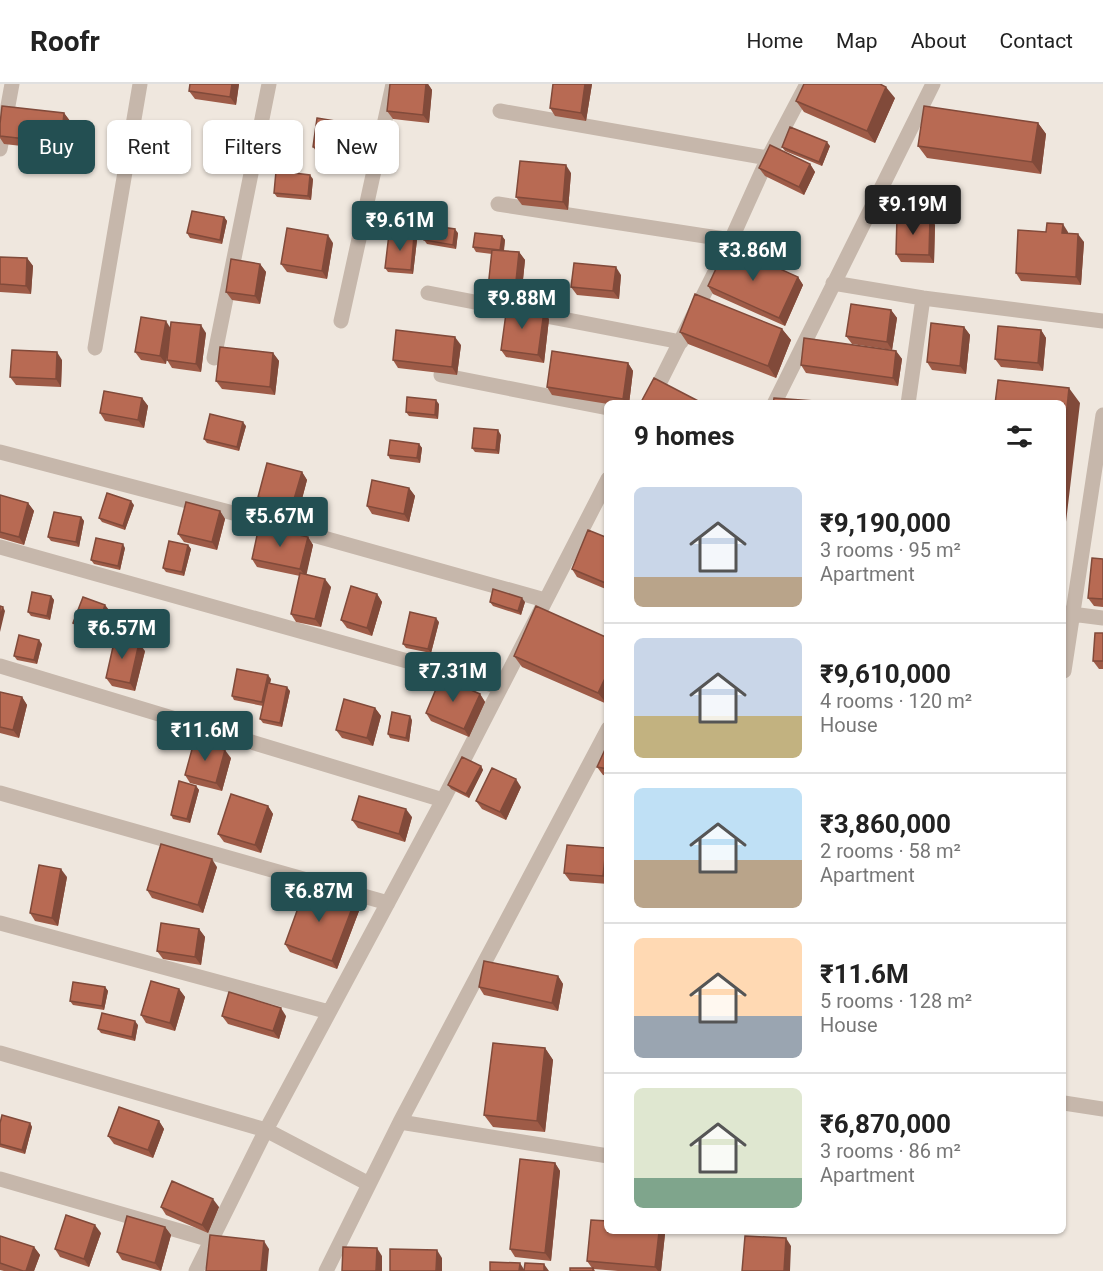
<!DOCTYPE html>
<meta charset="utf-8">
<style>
:root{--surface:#fff;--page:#f6f6f6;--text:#222;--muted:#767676;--line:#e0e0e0;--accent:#234f52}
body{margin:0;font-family:Roboto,sans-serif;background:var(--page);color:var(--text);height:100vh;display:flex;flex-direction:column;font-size:22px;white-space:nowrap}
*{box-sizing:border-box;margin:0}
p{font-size:20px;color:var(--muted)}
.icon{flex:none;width:33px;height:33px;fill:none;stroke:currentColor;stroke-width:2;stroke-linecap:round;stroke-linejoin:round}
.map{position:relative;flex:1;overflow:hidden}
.sheet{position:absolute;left:604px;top:316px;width:462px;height:834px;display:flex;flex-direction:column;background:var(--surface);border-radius:9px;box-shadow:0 2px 4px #0004}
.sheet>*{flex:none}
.hud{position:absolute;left:18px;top:36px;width:496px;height:54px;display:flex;gap:12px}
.price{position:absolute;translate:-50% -51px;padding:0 14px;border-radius:6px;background:var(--accent);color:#fff;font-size:20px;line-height:39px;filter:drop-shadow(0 2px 3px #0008)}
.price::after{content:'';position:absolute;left:50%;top:36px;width:18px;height:14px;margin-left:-9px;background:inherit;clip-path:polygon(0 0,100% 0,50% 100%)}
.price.current{background:#222;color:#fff}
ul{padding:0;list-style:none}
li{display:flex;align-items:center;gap:18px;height:150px;padding:0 30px}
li+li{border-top:2px solid var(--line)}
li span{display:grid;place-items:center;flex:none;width:168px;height:120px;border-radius:9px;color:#555}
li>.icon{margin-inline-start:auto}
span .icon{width:72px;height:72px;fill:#fffc;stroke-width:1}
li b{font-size:26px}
h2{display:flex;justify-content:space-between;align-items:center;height:72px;padding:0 30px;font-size:26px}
.pill{padding:0 21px;border-radius:9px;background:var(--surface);box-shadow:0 2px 4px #0004;font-size:21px;line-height:54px}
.pill.current{background:var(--accent);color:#fff}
header{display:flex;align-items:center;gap:36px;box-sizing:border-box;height:84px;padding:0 30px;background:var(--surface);border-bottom:2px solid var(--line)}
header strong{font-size:28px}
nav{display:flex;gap:33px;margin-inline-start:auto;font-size:21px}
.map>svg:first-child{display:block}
</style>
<header>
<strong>Roofr</strong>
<nav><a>Home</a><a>Map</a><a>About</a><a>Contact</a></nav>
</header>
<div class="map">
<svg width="1103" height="1187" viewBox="0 0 1103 1187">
<rect width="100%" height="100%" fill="#efe7de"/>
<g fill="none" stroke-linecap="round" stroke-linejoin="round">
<path stroke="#c6b7ab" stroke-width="15" d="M500 27 768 74
M0 65 12 0
M498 120 731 156
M833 199 923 214 1103 237
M428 209 681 258
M341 237 393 0
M95 264 140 0
M214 274 269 0
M441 291 608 324
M649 320 731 156 768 74 807 0
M774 320 933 0
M908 320 923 214
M0 368 256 435 545 516
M0 463 500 603
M1064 529 1103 534
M0 582 443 716
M1064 587 1103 331
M0 709 388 819
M0 839 329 928
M0 969 266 1046 369 1100
M1064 1019 1103 1025
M400 1038 608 1072
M0 1095 211 1156
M196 1187 266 1046 443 716 608 395
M326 1187 400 1038 608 645"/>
</g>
<path fill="#9e5b47" d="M190 0H239L236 21 195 15 189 7Z
M390 0H428L432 6 429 39 393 35 387 27Z
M592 0 586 37 555 32 550 24Z
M895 14 875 59 804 28 796 17Z
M64 29 70 37 66 67 4 60 0 54V40Z
M348 39 353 47 349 76 319 71 313 63Z
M1038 39 1046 50 1041 90 927 74 918 62Z
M830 62 822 82 785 67 782 63Z
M810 80 815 88 804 111 765 92 759 84Z
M571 89 568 126 522 121 516 113Z
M313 95 311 116 277 113 274 109Z
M224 133 227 137 222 160 190 154 187 149Z
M930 133 935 141 934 179 901 178 896 170Z
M1046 148H1068V149L1084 158 1081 201 1021 197 1016 189Z
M458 149 456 165 427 160 424 156Z
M414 152 417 156 413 190 388 188 385 184Z
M502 152 505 156 504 167 519 168 525 176 521 215 494 212 488 204 492 170 476 168 473 163Z
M333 159 327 195 287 188 281 180Z
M0 173 27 174 33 182 31 210 0 208Z
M260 180 266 188 260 220 232 216 226 208Z
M621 191 619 215 577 211 571 203Z
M798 193 803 201 785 242 713 210 708 202Z
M891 226 897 234 892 266 852 260 846 252Z
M549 235 544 279 506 273 501 266Z
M170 243 206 249 201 288 172 284 167 276V270L166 280 141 276 135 268Z
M964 243 970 251 966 290 932 286 927 278Z
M782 245 791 256 776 294 688 260 680 248Z
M1041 246 1046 254 1043 287 1001 283 995 275Z
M461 261 457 291 398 284 393 276Z
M896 267 902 275 898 302 806 289 801 281Z
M273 269 279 277 275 311 222 305 216 297Z
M62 276 61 303 16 301 10 293Z
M628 279 633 287 629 320H608L552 311 547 303Z
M142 314 148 322 144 344 105 337 100 329Z
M439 320 438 335 409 332 406 328Z
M246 342 239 367 207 359 204 355Z
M501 351 499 370 475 368 472 364Z
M419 360 422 364 420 379 390 375 388 371Z
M302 388 307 396 298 430 264 421 258 413Z
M409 404 415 412 409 438 372 430 367 422Z
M0 411 28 419 34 427 24 461 0 454Z
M134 421 125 446 102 438 99 434Z
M220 427 225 435 217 466 184 458 178 450Z
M81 433 84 437 79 463 51 457 48 453Z
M308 453 313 461 306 490 331 503 321 543 296 538 291 530 300 492 257 483 252 475Z
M608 454V506L577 493 572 485Z
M188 461 191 465 184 492 166 488 163 484Z
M125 464 120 486 94 480 91 476Z
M1103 475V523L1094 522 1088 514Z
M377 510 382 518 372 552 347 544 341 536Z
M51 512 54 516 50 536 31 532 28 528Z
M490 518H525L521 531 493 522Z
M105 521 108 525 98 552 76 543 73 539Z
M439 538 431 569 406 564 403 560Z
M1103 549V585H1099L1093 577Z
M608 554V618L607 620 522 583 514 572Z
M42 560 37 580 17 576 14 572Z
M145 567 135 607 112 602 106 594Z
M271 595 270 599 290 607 282 643 263 639 260 635 263 622 234 616 232 612Z
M0 608 22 613 27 621 19 654 0 649Z
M480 610 485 618 469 653 431 637 426 629Z
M375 624 381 632 373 662 342 654 336 646Z
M412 636 409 658 390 654 388 650Z
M608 659V692L603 691 597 683Z
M231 674 222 707 190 699 185 691Z
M481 682 483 686 469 714 451 705 448 701Z
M196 702 199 706 190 739 173 735 171 731Z
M521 703 506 736 482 725 476 717Z
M268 722 273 730 261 769 224 758 218 750Z
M412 733 405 758 358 744 352 736Z
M608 766V800L570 797 564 789Z
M217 783 203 829 152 814 147 806Z
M67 793 58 842 35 837 30 829Z
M354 819 359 827 337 885 290 868 285 860Z
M199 845 205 853 201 881 163 875 157 867Z
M558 892 563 900 558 927 484 911 479 903Z
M105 903 108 907 104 926 73 921 70 917Z
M179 905 185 913 175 947 146 939 141 931Z
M222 932H286L279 955 228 940Z
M138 941 135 957 101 949 98 945Z
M545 964 553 976 545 1048 493 1043 484 1031Z
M159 1037 164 1045 153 1074 114 1060 108 1052Z
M0 1039H30L32 1043 25 1070 0 1063Z
M555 1079 560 1087 551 1177 515 1173 510 1165Z
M161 1123H219L208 1149 166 1131Z
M165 1143 171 1151 161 1187 122 1176 117 1168Z
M608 1148H663L665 1150 661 1187H618L594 1185 595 1187H570L592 1184 587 1177Z
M101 1149 89 1183 60 1173 55 1165Z
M0 1152 34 1163 40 1171 34 1187H4L0 1186Z"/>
<path fill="#814a3a" d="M232 0H239L236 21 230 13Z
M426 0H428L432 6 429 39 423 31Z
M585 0H592L586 37 581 29Z
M886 3 895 14 875 59 867 47Z
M64 29 70 37 66 67 61 59Z
M348 39 353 47 349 76 343 68Z
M1038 39 1046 50 1041 90 1032 78Z
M827 58 830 62 822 82 819 78Z
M810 80 815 88 804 111 799 103Z
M566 81 571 89 568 126 563 118Z
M310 91 313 95 311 116 308 112Z
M224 133 227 137 222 160 220 156Z
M930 133 935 141 934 179 929 171Z
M1063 140 1068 148V157L1062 149Z
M455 145 458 149 456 165 453 161Z
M1078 150 1084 158 1081 201 1076 193Z
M328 151 333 159 327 195 322 187Z
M414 152 417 156 413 190 411 186Z
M502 152 505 156 503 171 500 167Z
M519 168 525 176 521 215 515 207Z
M27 174 33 182 31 210 26 202Z
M260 180 266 188 260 220 255 212Z
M616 183 621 191 619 215 613 207Z
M798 193 803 201 785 242 779 234Z
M891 226 897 234 892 266 887 258Z
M544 227 549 235 544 279 538 271Z
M166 237 171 245 166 280 160 272Z
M201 241 206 249 201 288 196 280Z
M964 243 970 251 966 290 960 282Z
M782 245 791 256 776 294 768 282Z
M1041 246 1046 254 1043 287 1038 279Z
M455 253 461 261 457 291 452 283Z
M896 267 902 275 898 302 893 294Z
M57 268 62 276 61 303 56 295Z
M273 269 279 277 275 311 270 303Z
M628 279 633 287 629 320H626L623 315Z
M1069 304 1080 319 1064 455V352Z
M142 314 148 322 144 344 138 336Z
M436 316 439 320 438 335 435 331Z
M243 338 246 342 239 367 237 363Z
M498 346 501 351 499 370 496 366Z
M419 360 422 364 420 379 417 374Z
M302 388 307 396 298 430 292 422Z
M409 404 415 412 409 438 404 430Z
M131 417 134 421 125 446 123 442Z
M28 419 34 427 24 461 19 453Z
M220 427 225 435 217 466 212 458Z
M81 433 84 437 79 463 76 458Z
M308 453 313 461 306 493 300 485Z
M123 460 125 464 120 486 118 482Z
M188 461 191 465 184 492 182 488Z
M325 495 331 503 321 543 315 535Z
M377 510 382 518 372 552 367 544Z
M51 512 54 516 50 536 47 532Z
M522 514 525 518 521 531 518 527Z
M105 521 108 525 98 552 96 548Z
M3 523 5 527 0 548V533Z
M436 534 439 538 431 569 428 565Z
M39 556 42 560 37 580 34 576Z
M139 559 145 567 135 607 130 599Z
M608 588V618L607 620 598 609Z
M268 591 271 595 265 622 262 618Z
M287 603 290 607 282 643 280 639Z
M480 610 485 618 469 653 464 645Z
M22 613 27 621 19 654 13 646Z
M375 624 381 632 373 662 367 654Z
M410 632 412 636 409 658 406 654Z
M225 666 231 674 222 707 216 699Z
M481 682 483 686 469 714 466 710Z
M516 695 521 703 506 736 500 728Z
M196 702 199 706 190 739 187 735Z
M268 722 273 730 261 769 255 761Z
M406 725 412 733 405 758 399 750Z
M606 764 608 766V798L603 792Z
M212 775 217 783 203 829 198 821Z
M61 785 67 793 58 842 52 834Z
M354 819 359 827 337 885 332 877Z
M199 845 205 853 201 881 195 873Z
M558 892 563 900 558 927 552 919Z
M105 903 108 907 104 926 102 922Z
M179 905 185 913 175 947 170 939Z
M281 924 286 932 279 955 273 947Z
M135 937 138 941 135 957 132 953Z
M545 964 553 976 545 1048 537 1037Z
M159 1037 164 1045 153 1074 148 1066Z
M30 1039 32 1043 25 1070 22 1066Z
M555 1079 560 1087 551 1177 545 1169Z
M213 1115 219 1123 208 1149 202 1141Z
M95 1141 101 1149 89 1183 84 1175Z
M165 1143 171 1151 161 1187 155 1179Z
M659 1148H663L665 1150 661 1187H658L655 1183Z
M786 1154 791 1162 790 1187H784Z
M264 1157 269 1165 267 1187H261Z
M34 1163 40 1171 34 1187H26Z
M377 1164 382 1172V1187H376Z
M437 1166 442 1174V1187H436Z
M520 1179 525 1187H519Z
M544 1180 549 1187H544Z"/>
<path fill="#b86a53" stroke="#814a3a" stroke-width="1.5" d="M190 0H232L230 13 189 7Z
M390 0H426L423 31 387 27Z
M553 0H585L581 29 550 24Z
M804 0H880L886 3 867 47 796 17Z
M2 22 64 29 61 59 0 52V40Z
M924 22 1038 39 1032 78 918 62Z
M317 34 348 39 343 68 313 63Z
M790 43 827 58 819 78 782 63Z
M770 61 810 80 799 103 759 84Z
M520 77 566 81 563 118 516 113Z
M276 87 310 91 308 112 274 109Z
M192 127 224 133 220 156 187 149Z
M897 132 930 133 929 171 896 170Z
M1047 139 1063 140 1062 149 1078 150 1076 193 1016 189 1018 146 1046 148Z
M427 141 455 145 453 161 424 156Z
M287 144 328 151 322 187 281 180Z
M475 149 502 152 500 166 473 163Z
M389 150 414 152 411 186 385 184Z
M727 161 798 193 779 234 708 202Z
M492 166 519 168 515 207 488 204Z
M0 173 27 174 26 202 0 200Z
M231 175 260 180 255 212 226 208Z
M574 179 616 183 613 207 571 203Z
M695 210 782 245 768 282 680 248Z
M851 220 891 226 887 258 846 252Z
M507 222 544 227 538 271 501 266Z
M141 233 166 237 160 272 135 268Z
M171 238 201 241 196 280 167 276Z
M931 239 964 243 960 282 927 278Z
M998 242 1041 246 1038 279 995 275Z
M396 246 455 253 452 283 393 276Z
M804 254 896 267 893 294 801 281Z
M220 263 273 269 270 303 216 297Z
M12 266 57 268 56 295 10 293Z
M552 267 628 279 623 315 547 303Z
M654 294 704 320H640Z
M998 296 1069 304 1064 352V320H995Z
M104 307 142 314 138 336 100 329Z
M407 313 436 316 435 331 406 328Z
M774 314 828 318V320H773Z
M210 330 243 338 237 363 204 355Z
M474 344 498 346 496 366 472 364Z
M390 356 419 360 417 374 388 371Z
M267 379 302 388 292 422 258 413Z
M372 396 409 404 404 430 367 422Z
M107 409 131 417 123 442 99 434Z
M0 411 28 419 19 453 0 448Z
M186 418 220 427 212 458 178 450Z
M54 428 81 433 76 458 48 453Z
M259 442 308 453 300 485 252 475Z
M588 446 608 454V500L572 485Z
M96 454 123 460 118 482 91 476Z
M169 457 188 461 182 488 163 484Z
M1092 474 1103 475V515L1088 514Z
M300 489 325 495 315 535 291 530Z
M351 502 377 510 367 544 341 536Z
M493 505 522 514 518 527 490 518Z
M32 508 51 512 47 532 28 528Z
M83 513 105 521 96 548 73 539Z
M0 522 3 523 0 533Z
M536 522 608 554V588L598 609 514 572Z
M410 528 436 534 428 565 403 560Z
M1095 549H1103V577H1093Z
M19 551 39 556 34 576 14 572Z
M115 554 139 559 130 599 106 594Z
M237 585 268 591 262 618 232 612Z
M441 593 480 610 464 645 426 629Z
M268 599 287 603 280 639 260 635Z
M0 608 22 613 13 646 0 643Z
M344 615 375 624 367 654 336 646Z
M392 628 410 632 406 654 388 650Z
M194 658 225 666 216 699 185 691Z
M608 659V685L597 683Z
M462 673 481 682 466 710 448 701Z
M492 684 516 695 500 728 476 717Z
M179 697 196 702 187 735 171 731Z
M231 710 268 722 255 761 218 750Z
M359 712 406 725 399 750 352 736Z
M161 760 212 775 198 821 147 806Z
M567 761 606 764 603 792 564 789Z
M39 781 61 785 52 834 30 829Z
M306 802 354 819 332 877 285 860Z
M161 839 199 845 195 873 157 867Z
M484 877 558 892 552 919 479 903Z
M151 897 179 905 170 939 141 931Z
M73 898 105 903 102 922 70 917Z
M229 908 281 924 273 947 222 932Z
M102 929 135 937 132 953 98 945Z
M493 959 545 964 537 1037 484 1031Z
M119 1023 159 1037 148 1066 108 1052Z
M2 1031 30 1039 22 1066 0 1060V1039Z
M520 1075 555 1079 545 1169 510 1165Z
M172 1097 213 1115 202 1141 161 1123Z
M66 1131 95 1141 84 1175 55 1165Z
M127 1132 165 1143 155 1179 117 1168Z
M591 1136 608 1137V1148H659L655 1183 587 1177Z
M210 1151 264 1157 261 1187H206Z
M0 1152 34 1163 26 1187H23L0 1179Z
M745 1152 786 1154 784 1187H742Z
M343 1163 377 1164 376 1187H342Z
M390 1165 437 1166 436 1187H390Z
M490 1178 520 1179 519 1187H490Z
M525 1179 544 1180V1187H524Z
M570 1184H593V1187H570Z"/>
</svg>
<b class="price current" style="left:913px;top:152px">₹9.19M</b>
<b class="price" style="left:400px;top:168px">₹9.61M</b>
<b class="price" style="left:753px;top:198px">₹3.86M</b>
<b class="price" style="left:522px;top:246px">₹9.88M</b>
<b class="price" style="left:280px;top:464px">₹5.67M</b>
<b class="price" style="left:122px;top:576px">₹6.57M</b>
<b class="price" style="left:453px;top:619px">₹7.31M</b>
<b class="price" style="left:205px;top:678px">₹11.6M</b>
<b class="price" style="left:319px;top:839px">₹6.87M</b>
<div class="hud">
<a class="pill current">Buy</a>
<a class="pill">Rent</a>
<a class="pill">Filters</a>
<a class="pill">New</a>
</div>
<section class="sheet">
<h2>9 homes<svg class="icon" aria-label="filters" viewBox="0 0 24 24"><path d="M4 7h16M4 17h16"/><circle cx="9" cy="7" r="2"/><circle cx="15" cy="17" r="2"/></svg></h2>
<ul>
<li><span style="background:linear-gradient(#c9d6e8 75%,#b9a48a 0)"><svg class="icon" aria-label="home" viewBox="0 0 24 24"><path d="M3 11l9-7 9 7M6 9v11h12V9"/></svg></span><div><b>₹9,190,000</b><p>3 rooms · 95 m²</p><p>Apartment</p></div></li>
<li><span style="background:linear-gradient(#c9d6e8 65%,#c2b280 0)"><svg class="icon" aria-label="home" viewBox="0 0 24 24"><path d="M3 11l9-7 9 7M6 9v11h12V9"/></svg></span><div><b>₹9,610,000</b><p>4 rooms · 120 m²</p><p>House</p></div></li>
<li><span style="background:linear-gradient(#bfe0f5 60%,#b9a48a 0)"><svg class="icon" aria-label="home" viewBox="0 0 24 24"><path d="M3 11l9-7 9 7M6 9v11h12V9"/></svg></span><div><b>₹3,860,000</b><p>2 rooms · 58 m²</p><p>Apartment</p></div></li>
<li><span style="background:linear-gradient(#ffd9b3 65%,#9aa5b1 0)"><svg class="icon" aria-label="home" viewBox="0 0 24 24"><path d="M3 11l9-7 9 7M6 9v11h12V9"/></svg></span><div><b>₹11.6M</b><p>5 rooms · 128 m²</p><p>House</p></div></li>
<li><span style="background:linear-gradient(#dfe7d0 75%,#7fa58c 0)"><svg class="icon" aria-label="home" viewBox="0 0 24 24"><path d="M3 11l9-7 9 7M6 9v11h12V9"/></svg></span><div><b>₹6,870,000</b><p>3 rooms · 86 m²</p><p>Apartment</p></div></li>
</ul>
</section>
</div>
